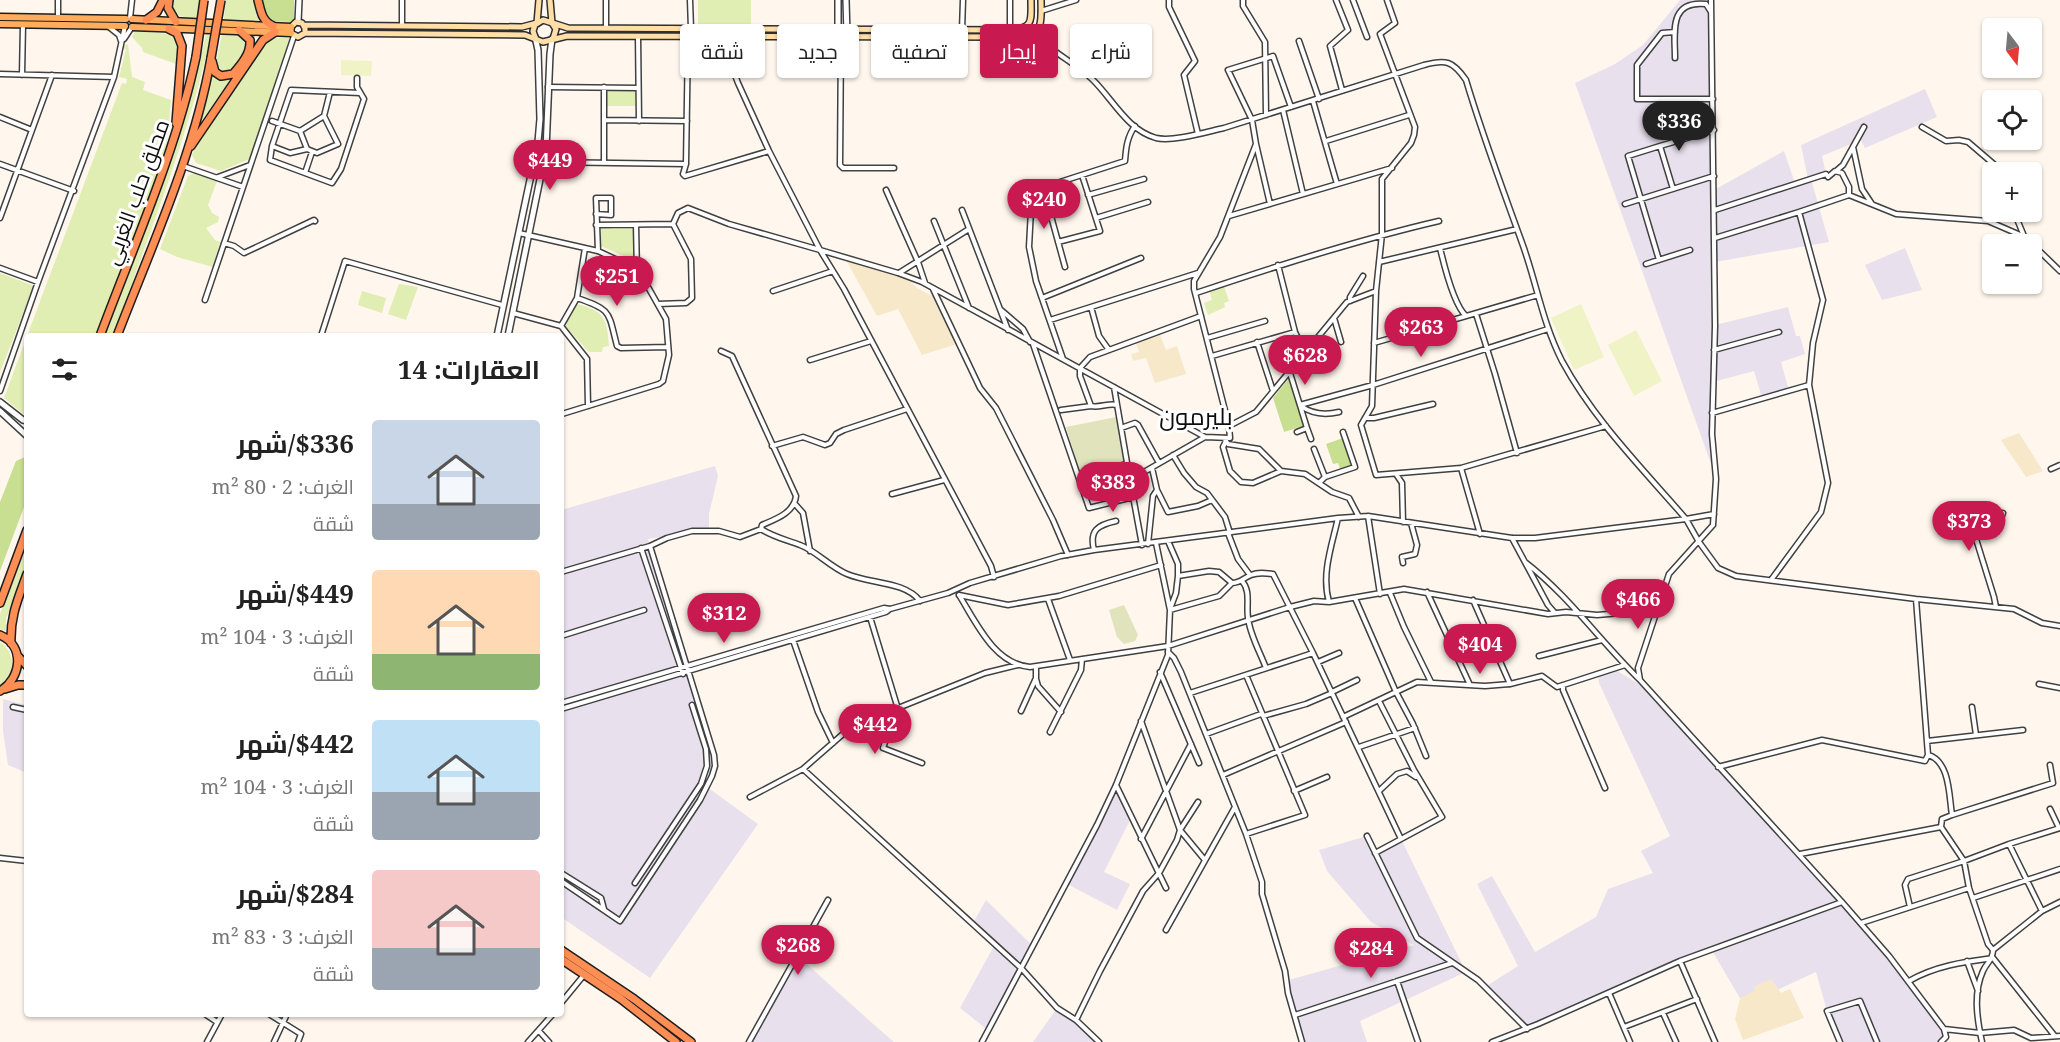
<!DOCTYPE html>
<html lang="ar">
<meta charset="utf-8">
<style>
:root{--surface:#fff;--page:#f2f2f2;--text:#222;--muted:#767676;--accent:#c81a50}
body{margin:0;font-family:"Noto Serif",Cairo,serif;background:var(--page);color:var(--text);direction:rtl;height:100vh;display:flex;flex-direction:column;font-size:22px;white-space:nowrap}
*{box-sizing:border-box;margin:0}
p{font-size:20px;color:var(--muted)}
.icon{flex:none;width:33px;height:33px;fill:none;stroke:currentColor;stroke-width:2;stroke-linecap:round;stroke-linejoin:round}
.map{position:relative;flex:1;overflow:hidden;direction:ltr}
.sheet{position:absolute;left:24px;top:333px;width:540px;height:684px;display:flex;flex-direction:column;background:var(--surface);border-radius:6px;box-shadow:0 2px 4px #0004;direction:rtl}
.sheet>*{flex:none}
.hud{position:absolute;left:582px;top:24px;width:570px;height:54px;direction:rtl;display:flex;gap:12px}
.needle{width:39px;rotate:164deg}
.controls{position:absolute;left:1982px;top:18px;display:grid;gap:12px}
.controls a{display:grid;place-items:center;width:60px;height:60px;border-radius:6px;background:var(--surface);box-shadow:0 2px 4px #0004;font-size:30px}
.price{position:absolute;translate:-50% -51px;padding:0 14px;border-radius:21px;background:var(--accent);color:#fff;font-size:20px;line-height:39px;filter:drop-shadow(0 2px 3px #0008)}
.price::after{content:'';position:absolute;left:50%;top:36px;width:18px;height:14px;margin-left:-9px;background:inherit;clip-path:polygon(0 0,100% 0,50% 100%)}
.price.on{background:#222;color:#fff}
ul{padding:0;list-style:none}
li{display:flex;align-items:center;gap:18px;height:150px;padding:0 24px}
li span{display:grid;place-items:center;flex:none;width:168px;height:120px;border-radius:6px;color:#555}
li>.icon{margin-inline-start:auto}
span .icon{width:72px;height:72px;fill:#fffc;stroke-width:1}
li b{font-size:26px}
h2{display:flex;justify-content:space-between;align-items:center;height:72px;padding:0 24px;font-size:26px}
.pill{padding:0 21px;border-radius:6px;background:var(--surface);box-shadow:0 2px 4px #0004;font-size:21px;line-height:54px}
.pill.on{background:var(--accent);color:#fff}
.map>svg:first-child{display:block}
</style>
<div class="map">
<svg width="2060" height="1042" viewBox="0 0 2060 1042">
<rect width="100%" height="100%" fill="#fff7ed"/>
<path fill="#e8e0ed" d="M1680 0H1713L1714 190 1784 151 1795 183 1808 179 1801 145 1925 89 1937 117 1865 148 1861 140 1822 156 1826 174 1811 179 1829 242 1715 262V325L1788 307 1796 336H1800L1805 354 1781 362 1789 391 1762 398 1754 371 1713 382 1711 464 1575 83 1615 64 1643 45Z
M1905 248 1922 290 1882 300 1865 265Z
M715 466 718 476 709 514V530L648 539 714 755 707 787 758 824 650 978 561 917V510Z
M1614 669 1649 690 1889 956 1945 1032 1940 1042H1840L1827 1011 1816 972 1744 1005 1711 949 1527 1029 1485 987 1518 966 1477 884 1492 876 1535 952 1596 917 1608 889 1653 873 1641 851 1670 836 1599 683 1598 675Z
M3 699 27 705V773L8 765 3 731Z
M1116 785 1131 818 1104 872 1130 884 1117 910 1067 884Z
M1367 836 1375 852 1401 839 1466 972 1360 1021 1367 1042H1302L1285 981 1414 945 1371 922 1327 871 1319 850Z
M986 900 1034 947 989 1031 960 1008 995 944 973 923Z
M799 957 872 1023 894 1042H752Z
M1057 1008 1076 1020 1099 1042H1033Z"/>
<path fill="#f7e8ca" d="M846 260 909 280 917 288 934 297 957 344 922 355 898 309 877 316Z
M1160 335 1166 350 1177 346 1186 374 1155 383 1146 358 1133 361 1131 354 1139 352 1136 343Z
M2019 433 2043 471 2026 477 2001 440Z
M1771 979 1781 993 1790 989 1804 1018 1743 1040 1735 1019 1740 998 1756 990 1753 987Z"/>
<path fill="#e0edb3" d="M171 0H201L198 19C183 17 171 17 171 0Z
M226 0H254L259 21 224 19Z
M698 0H751V25L698 26Z
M135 31 172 34 178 44 176 64 143 52 142 48 132 37Z
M206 34 211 35C188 139 148 236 113 336H105C142 236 183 138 206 34Z
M222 34C227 34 233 34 237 35 256 41 237 65 229 71H222L216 63Z
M274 38H290L252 158 221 171 196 163 192 155 194 151 263 44Z
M128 44 132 77 145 82 143 90 171 100 167 143 159 168 97 336H27L122 83 126 84 127 79 119 77 126 49 123 48 124 46Z
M213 72 221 78 232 77 198 126Z
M606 91H635V106H606Z
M194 173 217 181 208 205 212 213 219 217 218 222 206 228 215 240 220 242 213 267 177 257 160 249 188 176Z
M601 225H633L636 266 628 258 601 246Z
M0 273 34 286 0 372Z
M399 284 418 287 406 320 388 314Z
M1224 286 1229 301 1224 303 1225 307 1208 315 1204 303 1212 300 1209 290Z
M362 291 386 298 382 313 358 305Z
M571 303C602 309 607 315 609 346L603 347 602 352H589L564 325Z
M27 336V417L4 398Z
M27 544V563L6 619V631L0 629V614Z
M0 642C16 653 16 674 0 685Z"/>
<path fill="#c8df91" d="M262 0H294V20L292 22 271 21 267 16Z
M1289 378 1304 426 1284 432 1273 398Z
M1343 438 1353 467 1341 471 1338 463 1333 464 1326 444Z
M25 457 27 458V499L0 571V502L16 461Z"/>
<path fill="#e0e3bc" d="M1116 417 1124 461 1080 473 1066 427Z
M1124 605 1138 635 1135 641 1124 644 1117 637 1109 610Z"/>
<path fill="#eff3c6" d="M341 60 372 61 371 76 341 75Z
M1581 304 1604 357 1574 370 1551 318Z
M1636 330 1662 381 1634 396 1608 345Z"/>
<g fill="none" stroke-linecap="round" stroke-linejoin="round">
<g stroke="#404040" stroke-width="7">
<path id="minor" d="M58 0V18
M690 0 691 29
M1169 0V7L1195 61 1184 75 1198 134
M1243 0V6L1265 42 1266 115
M1336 0 1348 30 1330 46 1342 90
M1353 0 1367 37
M1711 0 1715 326 1712 434 1716 479 1713 525 1669 574 1638 668 1640 680 1842 902 1889 956 1944 1029 1980 1033 2014 1030 2031 1038 2060 1036
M1041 11 1076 0
M130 18 132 0
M1029 25C1042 48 1072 60 1092 79 1112 98 1127 130 1156 138 1173 142 1206 132 1224 128L1424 65C1446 59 1453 61 1466 80 1482 134 1502 187 1521 240 1536 280 1542 322 1562 361 1594 420 1642 468 1686 519L1714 514
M402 26V0
M109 27 119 35 121 41
M606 28V0
M962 30 963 0
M1010 30V0
M1675 32 1662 33 1637 65V99H1713
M638 36 639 121
M720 36 738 83 769 151 820 250 898 273 922 282 1205 437
M841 36 840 165 843 168H894
M124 39 132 27
M1299 41 1319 99
M1675 58C1675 33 1668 0 1706 4L1711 12
M0 74 114 77
M22 75 23 24
M357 78V87L364 99 341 169 332 183 270 160 272 146 291 90 360 93
M548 87 638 88
M604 87V163
M1313 101 1337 184
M1283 110 1303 194
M324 116 338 144 317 153 307 149 300 131Z
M324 116 330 92
M0 117 32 130
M604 120 687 121
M272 121 300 131
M1922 127 1946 141 1959 140 1968 142 1996 166 2000 172
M1326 141 1409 115
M1256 144 1270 204
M272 146 290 153 307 149
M1853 147 1862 189 1872 204
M544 162 686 164 688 36
M0 164 74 191
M686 164 683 174 685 176 769 151
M183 166 243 187
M1836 171 1843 165 1864 127
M305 173 312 152
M218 177 250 165
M1043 187 1065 267
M1673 189 1660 146 1714 130
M886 190 918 262 925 283
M1088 195 1144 179
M1849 195 1896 214 1988 221 2025 237 2060 271
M1625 204 1714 176
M962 210 1008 330
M1715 210 1826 174 1828 177 1835 171 1842 173 1849 187V195L1799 212
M2014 212 2024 236
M596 214 611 215V198H596L598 251
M1229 216 1392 168
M0 218 52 75
M1096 218 1148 202
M934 221 969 308
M596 225 673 224
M636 225 637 273
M519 233 598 251 628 265 648 287 666 319 669 355 663 381 659 384 562 414
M1715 238 1799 212 1823 300 1813 343 1809 385 1828 483 1821 512 1771 580
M1058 242 1100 231 1082 175
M224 243 234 246 244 253 314 220 315 221
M585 248 577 298C612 310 608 311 617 346L621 348 668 347
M1440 248C1444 265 1454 305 1466 316
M1659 260 1628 156 1660 146
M1379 262 1517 229
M1646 264 1690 250
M1278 265 1295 332 1305 353
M0 268 38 282
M899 273 969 229
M933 289 980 388 996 408 1053 520 1068 555
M773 291 833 271
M1376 291 1372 406 1361 425 1376 475 1461 468 1606 426
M1196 293C1276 266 1357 240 1439 221
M577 298 561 326 587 359 588 406
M1042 298 1141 258
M205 300 294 36
M1350 301V297L1363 276
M658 304 686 303 692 298 691 259 673 224 678 213 688 208 729 224 820 250 844 289 991 566 994 577
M1091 307 1099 336 1109 350
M1001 310 1023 329 1030 342
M513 313 561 326
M1476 314 1495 374 1517 453
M1334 318 1341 342
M1050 320 1198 273
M321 336 345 261 502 305
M1207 338 1265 321
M1257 342 1273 391
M1374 343 1538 295
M1033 344 1089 508 1133 497
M1714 350 1779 332
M721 351 732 356 796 496C794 513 776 519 762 525L761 529
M1212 356 1295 332
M1063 359 1036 281 1029 247 1032 191 1125 161C1126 148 1127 137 1135 126
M810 360 871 341
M1290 373 1307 428 1297 432
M1114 387 1130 480
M0 391 38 282 114 77 125 26
M1117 405C1108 403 1099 408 1091 406L1080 376V368L1090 357 1201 316
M1300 405 1373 385 1548 329
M1301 406C1312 414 1326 415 1339 412
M1061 410 1091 406
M1712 413 1809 385
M1365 418H1374L1433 404
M1229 426 1256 412 1347 302 1376 291 1382 234V179L1411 143 1414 135 1415 127 1380 34 1395 23 1387 0
M1121 428 1135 423 1138 425 1159 463
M1307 428 1311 439
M1224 438 1228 444 1259 449 1281 471 1305 474 1332 492 1349 498 1359 517
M1226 441 1223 447 1230 471 1241 482 1253 483 1281 471
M772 446 803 437 825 445 830 443 836 434 844 430 907 409
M1314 449 1325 477
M1173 455 1184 473 1196 487 1207 493 1225 517 1230 533
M1461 468 1480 534
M2051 469 2060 465
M1396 474 1402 483 1403 522
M1079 476 1127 464
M1319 483 1325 477 1355 467 1343 432
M1157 490 1168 512 1198 506 1212 500
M892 494 944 480
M795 504 803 513 810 551
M1368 516 1380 594
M1338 518C1332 545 1321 574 1329 602L1404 589 1548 614 1566 612 1597 615 1657 610
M1228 533 1238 559 1250 575
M1512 538 1548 605 1555 613
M1168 541 1178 564V576
M1148 544 1153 496 1157 490 1152 468
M1142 545 1130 480 1205 437 1230 438 1229 426 1194 289V281L1220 237 1256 144 1252 120 1228 70 1273 56 1291 107
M641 548 683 674
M1094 550C1089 530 1098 525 1116 521
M1525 562C1567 594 1601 642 1639 679
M1403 563 1402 557 1415 554 1417 545 1411 523
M561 572 650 546 667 538 692 531H719L740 537 761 529C773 537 787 540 800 545 815 550 830 567 847 574 870 584 905 581 920 601
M1242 581C1251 591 1246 605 1248 618 1250 635 1260 652 1266 668
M1427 592 1470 685
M1390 593 1404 627 1431 682
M959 595C976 622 994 664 1030 667L1168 646 1290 607 1314 601 1329 602
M959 595 1008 605 1059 596 1161 565
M1355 598 1396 692 1413 724 1426 756
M1048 599 1070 660
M1473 600 1510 684
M1996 607 1994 597 1976 539 1993 519 2002 516 2003 513
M1170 609 1176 593 1178 576 1209 571 1219 572 1232 583
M1170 610 1219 596 1232 583C1241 583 1243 578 1251 575 1258 572 1265 573 1273 574L1313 653 1401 839
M870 617 898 709
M561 636 644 610
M793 640 818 712 833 743
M1168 652 1174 658 1181 672 1246 834 1262 882V894L1285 971 1288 993 1302 1042
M1539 656 1602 640
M1318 662 1339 653
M1160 672 1199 763
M1036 679 1038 686 1061 712
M2039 684 2060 688
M1563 685V690L1605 788
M1332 692 1357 680
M1190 693 1313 653
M561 703 884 608 890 609 948 593 970 583 1061 556 1094 550 1338 518 1368 516 1512 538H1535L1686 519 1699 542 1718 568 1736 576 1916 599 2014 609 2042 623 2060 626
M13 707 27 710
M1972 707 1976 735
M561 709 886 612 890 609
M894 711 893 719 883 748 922 763
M1021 711 1036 678V667
M1263 716 1306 704 1332 693
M1343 717 1417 682 1485 686 1510 684 1542 676 1557 687 1625 665
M1141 721 1180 830 1204 859
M1050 732 1081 670 1082 659
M1206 734 1261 714
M1927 741 2023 730
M1359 747 1415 728
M1928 755C1950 761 1949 796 1952 815
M1718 767 1822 740 1925 761 1928 755 1916 599
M803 769 1022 969 1057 1008 1076 1020 1099 1042
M1223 775 1346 722
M1116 785 1166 888
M1294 791 1327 777
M1379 791 1397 774 1407 771 1416 777
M750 797 803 769 851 727 985 673 1018 665
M2050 809 2059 828
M1941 827 1942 819 1952 815 2053 783 2050 765
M1246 834 1305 815 1246 675
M1367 836 1417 938 1478 980 1527 1029
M1141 839 1191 744
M2009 844 2060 828
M1375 853 1442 817 1414 770 1379 701
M1800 854 1941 827 1964 861 2009 844 2042 911 2060 902
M0 858 27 861
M561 873 601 898 604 909
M561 881 620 921 700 800 712 776 715 766 714 755 650 546
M635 883 701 784 707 766 706 749 692 705
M1973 898 2060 869
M1910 907 1905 885 1908 879 1964 861 1969 888 1988 944 1993 950
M1861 923 1969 888
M1166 930 1235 807
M1680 961 1715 1042
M1967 961 1978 991
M1397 981 1418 1042
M1909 981C1935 966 1963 962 1993 958L2054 1035
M1609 993 1630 1042
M561 1003 584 975
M1663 1013 1676 1042
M205 1014 217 1022
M269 1014 301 1034 298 1042
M1295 1015 1452 963
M1076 1020 1100 971 1143 891 1159 873 1177 840 1180 830 1198 802
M1624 1027 1697 999
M539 1031 549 1042
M207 1042 222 1014
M274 1042 287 1014
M528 1042 553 1014
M749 1042 828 900
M982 1042 1097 825 1116 785 1168 655 1170 610 1156 543
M1492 1042 1538 1024 1680 961 1842 902
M1840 1042 1827 1011 1860 1001 1877 1042
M1941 1042 1946 1037 1944 1029
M1982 1042C1977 1019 1973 993 1983 971 1987 962 1993 960 1993 950L2042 911"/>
</g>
<g stroke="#404040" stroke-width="8">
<path id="tertiary" d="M838 0V36
M846 0 847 35
M298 22 299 0
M497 336 538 142 540 119 538 50 535 37
M508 336 546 150 550 54 552 39
M0 402 23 420 27 421
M0 411 27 436"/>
</g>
<g stroke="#2f2f2f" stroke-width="8">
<path id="secondary" d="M550 0 552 23 556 29 553 39
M304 25 522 27 537 23 539 0
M305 33V28L302 23 296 22 291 27V33L298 37 305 33 525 35 543 42 567 36 1026 37C1044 34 1041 15 1041 0
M535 37 533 31 535 25 543 20 568 28 1010 30C1034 28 1031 21 1031 0"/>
</g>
<g stroke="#1e1e1e" stroke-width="9">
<path id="primary" d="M0 17 126 19
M132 19 291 27
M0 24 125 26
M132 27 291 33"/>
</g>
<g stroke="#1e1e1e" stroke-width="10">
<path id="trunk" d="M169 0 168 8 176 22
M258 0C261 12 262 21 273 26
M146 20 157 12 163 0
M169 29 177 33 182 46 176 123
M212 61 215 72 221 76 233 74C242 64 251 53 250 40L239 30
M191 146 263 40 275 32
M100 336C134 245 176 151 196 57
M117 336C152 245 194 154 211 58
M0 603 27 530
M0 635C26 646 21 679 0 691
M11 643C10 616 18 599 27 574
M17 655 27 666
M5 689 18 685H27
M561 950 634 999 691 1042
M561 959 621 999 676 1042"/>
</g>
<use href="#minor" stroke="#fff" stroke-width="4"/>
<use href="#tertiary" stroke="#fff" stroke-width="5"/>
<use href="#secondary" stroke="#ffdea8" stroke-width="5"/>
<use href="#primary" stroke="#ffad5d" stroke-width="6"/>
<use href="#trunk" stroke="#ff8e54" stroke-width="7"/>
<g stroke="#1e1e1e" stroke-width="10" stroke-linecap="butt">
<path id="trunk-bridge" d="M196 57 204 0
M211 58 221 0"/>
</g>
<use href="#trunk-bridge" stroke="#ff8e54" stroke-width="7"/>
</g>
<g text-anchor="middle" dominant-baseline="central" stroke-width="6" stroke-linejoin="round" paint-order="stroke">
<g font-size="21" fill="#0d0d0d" stroke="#fff">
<text transform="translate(136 192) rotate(-70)">محلق حلب الغربي</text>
</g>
<g font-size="24" fill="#0d0d0d" stroke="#fff">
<text x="1196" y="415">بليرمون</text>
</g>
</g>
</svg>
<div class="controls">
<a><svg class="needle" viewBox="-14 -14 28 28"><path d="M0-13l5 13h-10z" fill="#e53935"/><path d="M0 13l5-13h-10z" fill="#767676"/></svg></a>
<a><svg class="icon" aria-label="locate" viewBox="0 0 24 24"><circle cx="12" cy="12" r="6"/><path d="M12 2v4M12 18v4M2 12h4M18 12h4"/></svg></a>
<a>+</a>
<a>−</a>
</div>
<b class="price on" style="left:1679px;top:152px">$336</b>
<b class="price" style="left:550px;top:191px">$449</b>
<b class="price" style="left:1044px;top:230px">$240</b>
<b class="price" style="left:617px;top:307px">$251</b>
<b class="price" style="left:1421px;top:358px">$263</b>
<b class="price" style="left:1305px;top:386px">$628</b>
<b class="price" style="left:1113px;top:513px">$383</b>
<b class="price" style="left:1969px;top:552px">$373</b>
<b class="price" style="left:1638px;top:630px">$466</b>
<b class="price" style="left:724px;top:644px">$312</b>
<b class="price" style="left:1480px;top:675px">$404</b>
<b class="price" style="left:875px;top:755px">$442</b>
<b class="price" style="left:798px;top:976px">$268</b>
<b class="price" style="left:1371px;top:979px">$284</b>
<div class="hud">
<a class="pill">شراء</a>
<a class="pill on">إيجار</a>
<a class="pill">تصفية</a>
<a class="pill">جديد</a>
<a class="pill">شقة</a>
</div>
<section class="sheet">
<h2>العقارات: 14<svg class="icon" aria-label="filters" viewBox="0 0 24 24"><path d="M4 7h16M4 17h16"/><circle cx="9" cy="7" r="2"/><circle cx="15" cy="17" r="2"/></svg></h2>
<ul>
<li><span style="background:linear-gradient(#c9d6e8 70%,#9aa5b1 0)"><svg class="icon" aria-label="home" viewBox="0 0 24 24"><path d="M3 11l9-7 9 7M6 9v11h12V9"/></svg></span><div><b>$336/شهر</b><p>الغرف: 2 · 80 m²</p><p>شقة</p></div></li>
<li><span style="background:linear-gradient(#ffd9b3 70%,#8fb573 0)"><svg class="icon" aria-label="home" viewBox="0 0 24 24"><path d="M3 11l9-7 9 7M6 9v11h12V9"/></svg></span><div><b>$449/شهر</b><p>الغرف: 3 · 104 m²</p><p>شقة</p></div></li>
<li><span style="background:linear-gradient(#bfe0f5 60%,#9aa5b1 0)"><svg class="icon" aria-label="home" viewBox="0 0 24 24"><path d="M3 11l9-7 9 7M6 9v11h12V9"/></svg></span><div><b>$442/شهر</b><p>الغرف: 3 · 104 m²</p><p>شقة</p></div></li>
<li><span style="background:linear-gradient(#f6c9c9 65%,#9aa5b1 0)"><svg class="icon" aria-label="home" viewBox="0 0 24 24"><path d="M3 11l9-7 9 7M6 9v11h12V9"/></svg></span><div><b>$284/شهر</b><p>الغرف: 3 · 83 m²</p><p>شقة</p></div></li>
</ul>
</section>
</div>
